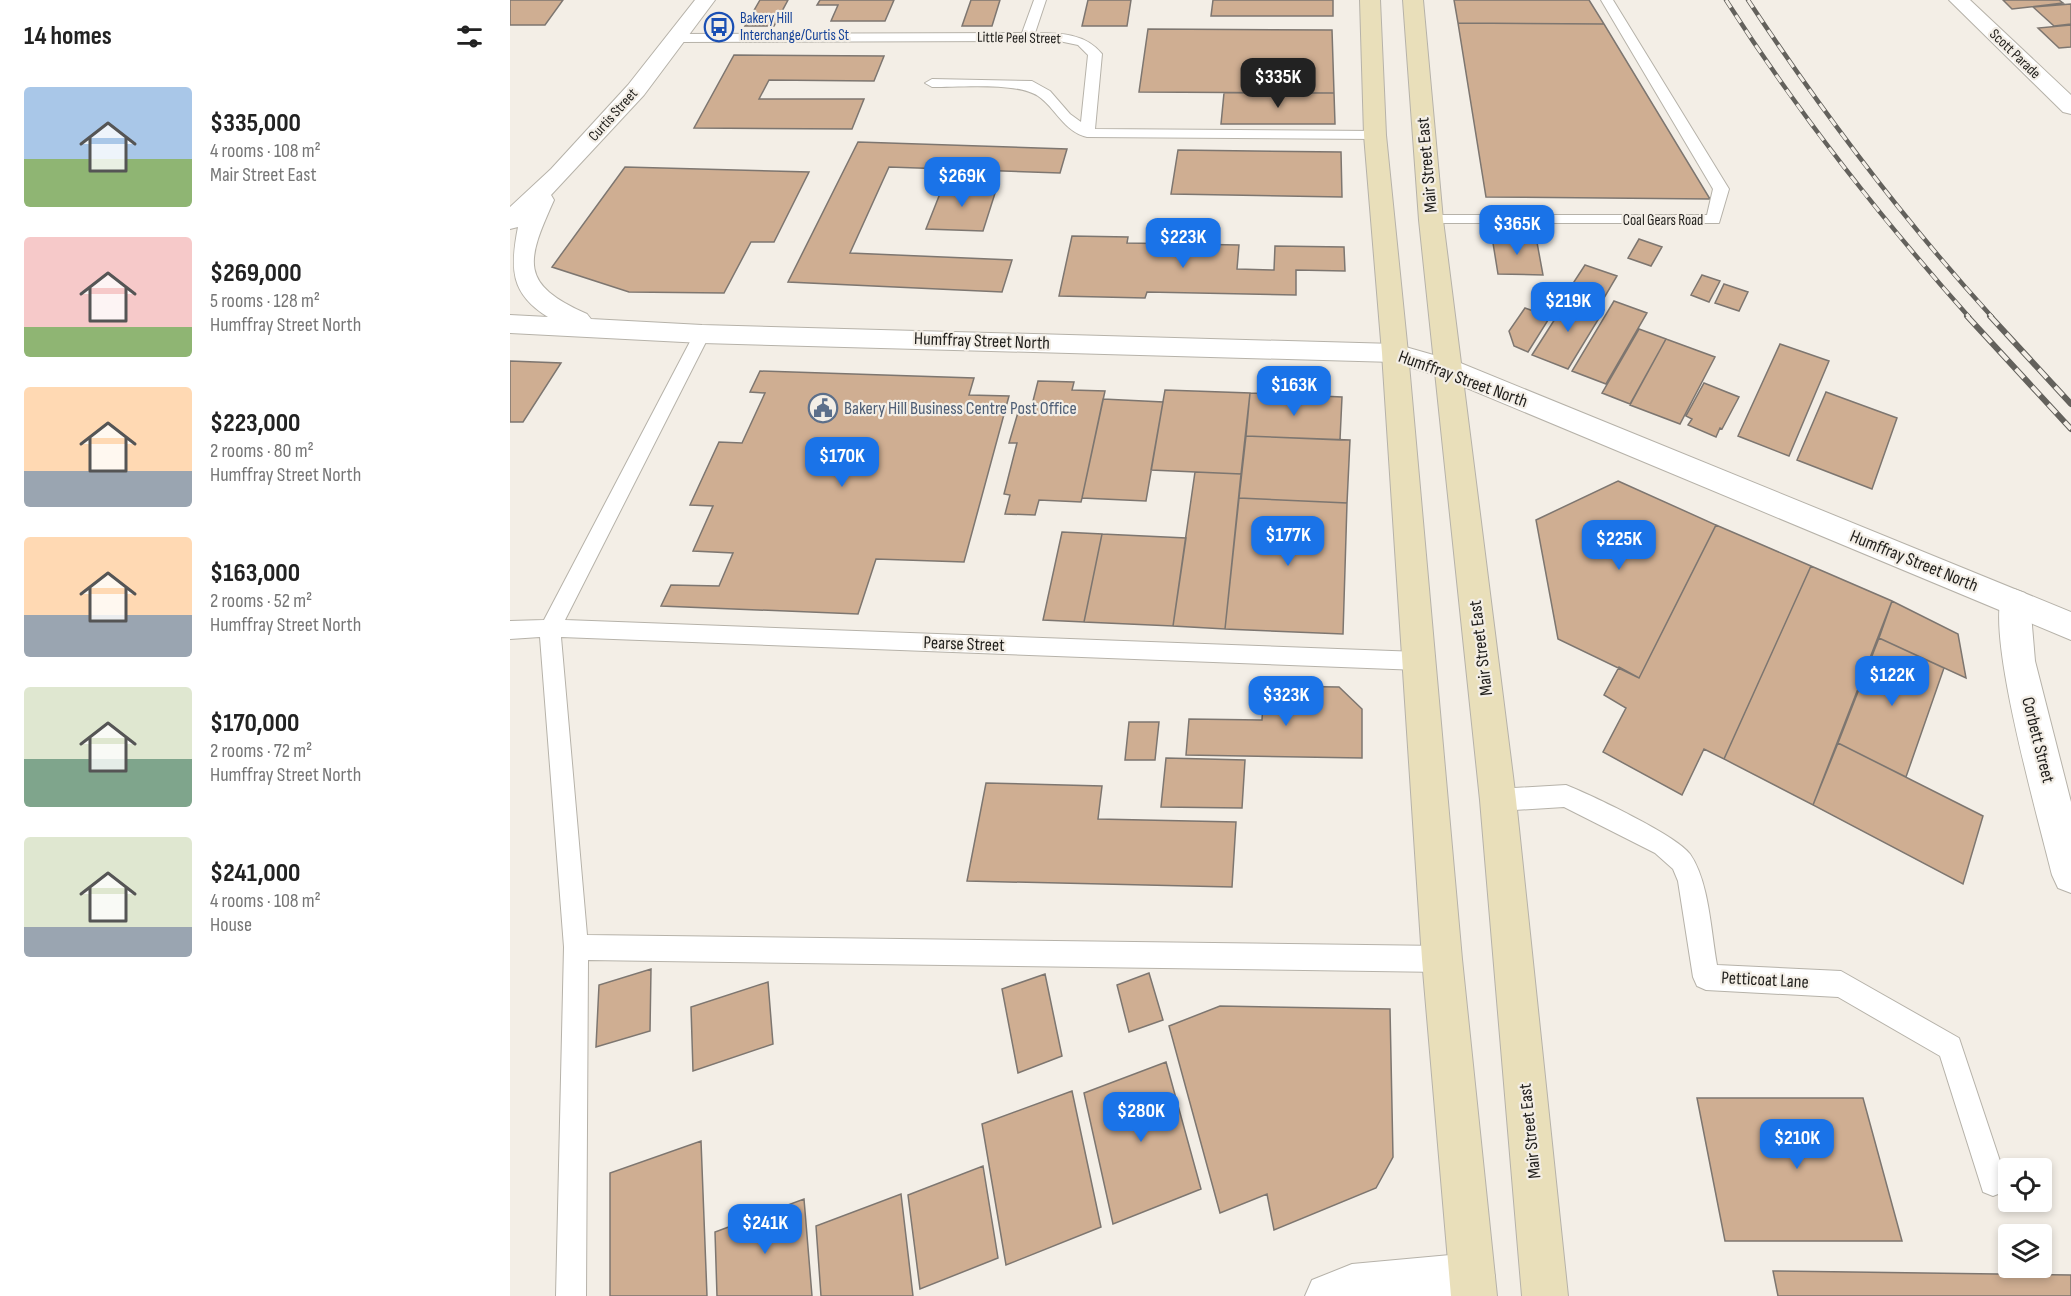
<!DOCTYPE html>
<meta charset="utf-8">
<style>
:root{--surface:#fff;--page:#f6f6f6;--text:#222;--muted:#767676;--accent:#1a73e8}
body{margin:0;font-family:"Sofia Sans Condensed",sans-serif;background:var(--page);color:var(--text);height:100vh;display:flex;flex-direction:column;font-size:22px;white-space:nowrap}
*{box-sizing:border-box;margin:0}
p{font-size:20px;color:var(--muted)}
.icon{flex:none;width:33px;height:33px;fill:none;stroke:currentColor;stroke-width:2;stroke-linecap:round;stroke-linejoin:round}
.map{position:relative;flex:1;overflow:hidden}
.side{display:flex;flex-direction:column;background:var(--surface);width:510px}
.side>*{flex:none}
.buttons{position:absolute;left:1488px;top:1158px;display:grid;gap:12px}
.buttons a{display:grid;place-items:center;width:54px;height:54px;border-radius:6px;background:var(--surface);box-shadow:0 3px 9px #0003;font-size:30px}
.price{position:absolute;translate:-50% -51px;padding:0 14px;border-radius:12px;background:var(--accent);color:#fff;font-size:20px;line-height:39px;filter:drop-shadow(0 2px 3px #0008)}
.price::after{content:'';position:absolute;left:50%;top:36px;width:18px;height:14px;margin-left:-9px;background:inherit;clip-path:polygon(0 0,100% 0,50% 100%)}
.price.selected{background:#222;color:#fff}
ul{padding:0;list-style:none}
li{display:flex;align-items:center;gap:18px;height:150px;padding:0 24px}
li span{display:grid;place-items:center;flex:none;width:168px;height:120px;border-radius:6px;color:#555}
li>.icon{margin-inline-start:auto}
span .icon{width:72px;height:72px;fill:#fffc;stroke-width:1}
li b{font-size:26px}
h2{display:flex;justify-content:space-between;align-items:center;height:72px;padding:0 24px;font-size:26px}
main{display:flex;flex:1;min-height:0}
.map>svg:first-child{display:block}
</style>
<main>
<section class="side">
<h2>14 homes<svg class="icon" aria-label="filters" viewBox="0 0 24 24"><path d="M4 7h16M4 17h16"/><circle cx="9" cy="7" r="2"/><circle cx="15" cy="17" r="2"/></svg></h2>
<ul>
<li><span style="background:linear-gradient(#a9c7e8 60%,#8fb573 0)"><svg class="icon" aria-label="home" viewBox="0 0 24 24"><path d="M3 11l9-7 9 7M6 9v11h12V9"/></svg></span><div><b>$335,000</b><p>4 rooms · 108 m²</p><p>Mair Street East</p></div></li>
<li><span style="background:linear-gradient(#f6c9c9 75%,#8fb573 0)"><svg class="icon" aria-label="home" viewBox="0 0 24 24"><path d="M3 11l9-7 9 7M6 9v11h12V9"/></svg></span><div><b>$269,000</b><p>5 rooms · 128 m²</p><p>Humffray Street North</p></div></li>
<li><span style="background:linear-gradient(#ffd9b3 70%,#9aa5b1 0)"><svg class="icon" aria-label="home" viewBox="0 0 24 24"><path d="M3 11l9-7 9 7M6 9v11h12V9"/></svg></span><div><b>$223,000</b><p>2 rooms · 80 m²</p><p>Humffray Street North</p></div></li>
<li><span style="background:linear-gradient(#ffd9b3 65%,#9aa5b1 0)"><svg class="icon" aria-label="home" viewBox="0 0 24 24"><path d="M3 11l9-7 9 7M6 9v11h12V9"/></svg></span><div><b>$163,000</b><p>2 rooms · 52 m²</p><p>Humffray Street North</p></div></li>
<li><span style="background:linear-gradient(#dfe7d0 60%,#7fa58c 0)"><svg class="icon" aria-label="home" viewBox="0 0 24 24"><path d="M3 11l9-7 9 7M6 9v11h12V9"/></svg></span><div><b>$170,000</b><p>2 rooms · 72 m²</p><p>Humffray Street North</p></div></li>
<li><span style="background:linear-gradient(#dfe7d0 75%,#9aa5b1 0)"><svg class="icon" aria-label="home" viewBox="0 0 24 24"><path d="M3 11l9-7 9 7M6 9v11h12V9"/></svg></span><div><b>$241,000</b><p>4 rooms · 108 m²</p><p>House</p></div></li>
</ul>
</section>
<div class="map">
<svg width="1561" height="1296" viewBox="0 0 1561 1296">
<rect width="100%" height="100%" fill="#f3eee6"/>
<path fill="#cfae92" stroke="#7d7670" stroke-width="1.5" d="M0 0H53L35 25H0Z
M250 0H278L264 26H235Z
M310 0H384L375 21H321L328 5H307Z
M461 0H490L482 26H452Z
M578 0H621L617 26H572Z
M703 0H823V16H701Z
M944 0H1079L1094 24 948 23Z
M1493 0H1549L1553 3 1502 9Z
M1561 4V24L1544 26 1523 7Z
M948 23 1094 24 1200 199 976 197Z
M1561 25V47L1549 48 1528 28Z
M638 29 822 30 824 93 629 92Z
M224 55 374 56 364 81 259 80 249 99H354L342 129 184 128Z
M714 93H824L825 124H711Z
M348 142 557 149 550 173 379 167 340 253 502 260 492 292 278 282Z
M668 150 831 152 832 197 661 194Z
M115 167 299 172 264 242H241L214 293 119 292 42 267Z
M433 186 487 187 473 231 416 229Z
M562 236 618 237 617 243 729 245 727 269 764 270 765 246 834 247 835 271 786 270V295L637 292 635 298 549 296Z
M982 237H1026L1033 275 988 274Z
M1129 239 1152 247 1141 266 1118 258Z
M1075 265 1107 276 1091 303 1058 291Z
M1192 275 1210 281 1199 302 1181 295Z
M1214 284 1238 292 1229 311 1205 303Z
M1059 297 1094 310 1058 369 1022 355Z
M1104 301 1137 313 1096 384 1062 371Z
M1015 308 1040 317 1018 352 1004 346 999 331Z
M1129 329 1156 339 1120 404 1092 393Z
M1156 339 1205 357 1170 424 1120 405Z
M1270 344 1319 361 1279 456 1228 436Z
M0 361 51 363 13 422H0Z
M250 371 464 378 459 395 499 396 454 562 366 559 348 614 151 606 161 585 209 586 223 553 183 551 203 506 180 505 209 442 232 443 255 393 240 392Z
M528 381 564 382 562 390 595 391 572 498 571 502 529 500 525 515 495 514 500 495 494 494 507 443H499L509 409H521Z
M1194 383 1229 397 1212 429 1210 428 1206 437 1178 425 1182 419 1176 416Z
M655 390 740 393 731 474 641 470Z
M1316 392 1387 418 1362 489 1287 460Z
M740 393 832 397 830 440 736 436Z
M593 399 653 402 636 501 572 498Z
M736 436 840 440 837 503 729 498Z
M685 472 731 474 715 629 663 626Z
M1108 481 1206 525 1129 678 1048 639 1026 520Z
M729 498 837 503 833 634 715 629Z
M1206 525 1301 566 1214 759 1194 749 1172 795 1093 752 1116 708 1094 695 1109 667 1129 678Z
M552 532 592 534 574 622 533 620Z
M592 534 676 538 663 626 574 622Z
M1301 566 1382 601 1303 805 1214 759Z
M1382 601 1448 634 1456 678 1369 638Z
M1369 638 1434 668 1396 777 1328 743Z
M754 686 829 687 852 709V758L676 755 679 719 752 720Z
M619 722H649L645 760H615Z
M1328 743 1473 816 1453 884 1303 805Z
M656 758 735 760 732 808 651 807Z
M476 783 592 786 588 819 726 822 722 887 457 881Z
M141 969 140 1031 86 1047 89 985Z
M639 973 653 1020 619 1032 607 985Z
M535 974 552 1056 508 1073 492 989Z
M258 982 263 1044 183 1071 181 1007Z
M710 1006 880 1009 883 1157 866 1188 764 1230 757 1194 710 1213 659 1026Z
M656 1062 691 1189 603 1224 574 1093Z
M562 1091 591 1227 496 1265 472 1124Z
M1187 1098H1353L1392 1241H1215Z
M191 1141 197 1296H100V1173Z
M473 1166 488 1258 410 1289 398 1195Z
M391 1194 403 1296H311L306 1226Z
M294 1199 302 1296H207L205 1232Z
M1263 1271 1561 1275V1296H1268Z"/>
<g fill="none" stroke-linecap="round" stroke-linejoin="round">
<g stroke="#b6b2a9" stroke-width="2">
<path id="service" d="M524 0H536L525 33C550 33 575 33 592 54L585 129 865 131 872 135 865 139 577 137C554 132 545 107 528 96 507 82 449 87 422 87L415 83 422 79 522 81 540 91 560 114 571 122 578 55 568 45 549 41 168 42 161 38 168 34 512 33Z
M1091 0H1103L1219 189 1209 223H916L913 220 916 217 921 215H1197L1203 189Z
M192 328 198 330 200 334 55 620 909 652 916 655 920 661 916 667 909 670 51 637 77 935 932 946 941 950 945 959 941 968 932 972 78 960 76 1296H46L54 947 30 637 0 639V621L34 620 184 334 186 330Z
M1056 785C1081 795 1166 835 1180 854 1199 881 1201 932 1207 965L1331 971 1449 1038 1497 1182 1493 1192 1483 1196 1473 1192 1430 1056 1328 997 1196 990 1187 986 1183 977 1168 881 1163 869 1145 853 1054 807 988 811 980 808 977 800 980 792 988 789Z"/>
</g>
<g stroke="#b6b2a9" stroke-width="2">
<path id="minor" d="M1439 0H1460L1561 95V114L1553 112Z
M1504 589 1515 593 1520 602 1525 661 1561 802V893L1548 888 1542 875C1530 825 1474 630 1493 593Z
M962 1253 978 1260 985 1276 978 1292 969 1296H795L802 1280 842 1264Z"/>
</g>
<g stroke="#b6b2a9" stroke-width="2">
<path id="tertiary" d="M185 0H205L134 95 41 195 44 200C16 262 9 284 77 314L81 319 192 325 885 344 948 362 1561 612V640L928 376 884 362 192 343 0 333V315L38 317C0 294 0 268 8 227L0 229V207L41 169 118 85Z"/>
</g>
<g stroke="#b6b2a9" stroke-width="2">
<path id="secondary" d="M850 0H870L876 135 898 353 952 959 987 1296H941L912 959 872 353 854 135Z
M893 0H913L933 220 1006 800 1058 1296H1012L970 800 909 220Z"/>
</g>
<use href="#service" fill="#fff" fill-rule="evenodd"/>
<use href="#minor" fill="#fff" fill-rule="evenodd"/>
<use href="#tertiary" fill="#fff" fill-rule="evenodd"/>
<use href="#secondary" fill="#e9dfba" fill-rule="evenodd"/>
<g stroke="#63615c" stroke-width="4.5">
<path id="rail-far1" d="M1216 0C1288 113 1370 217 1459 317
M1238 0C1312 112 1392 218 1482 317"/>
</g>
<g stroke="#63615c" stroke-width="6">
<path id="rail" d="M1457 316 1561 429
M1480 316 1561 404"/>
</g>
<use href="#rail-far1" stroke="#f3eee6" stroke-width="3" stroke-dasharray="9" stroke-linecap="butt"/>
<use href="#rail" stroke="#f3eee6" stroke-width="4" stroke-dasharray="12" stroke-linecap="butt"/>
</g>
<defs>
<g id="bus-ring" transform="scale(1.5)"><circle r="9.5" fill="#f3eee6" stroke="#1a4fb4" stroke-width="1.5"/><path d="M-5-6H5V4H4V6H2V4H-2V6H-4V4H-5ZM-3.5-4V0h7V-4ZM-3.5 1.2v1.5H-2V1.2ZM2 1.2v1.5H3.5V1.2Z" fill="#1a4fb4"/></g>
<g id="civic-ring" transform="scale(1.5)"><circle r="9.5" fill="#f3eee6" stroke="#5c6f8a" stroke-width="1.5"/><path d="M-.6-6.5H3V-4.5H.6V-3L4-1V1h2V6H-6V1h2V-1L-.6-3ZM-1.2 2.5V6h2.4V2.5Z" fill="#5c6f8a"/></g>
</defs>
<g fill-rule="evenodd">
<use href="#bus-ring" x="209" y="27"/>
<use href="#civic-ring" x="313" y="408"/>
</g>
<g text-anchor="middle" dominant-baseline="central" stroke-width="4.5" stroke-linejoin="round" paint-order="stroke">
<g font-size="15" fill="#164399" stroke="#f3eee6" text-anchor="start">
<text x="230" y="18">Bakery Hill<tspan x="230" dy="17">Interchange/Curtis St</tspan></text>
</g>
<g font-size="15" fill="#22211e" stroke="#f3eee6">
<text transform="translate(509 38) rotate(1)">Little Peel Street</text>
<text transform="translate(1505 54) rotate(44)">Scott Parade</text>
<text transform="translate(103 115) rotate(-48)">Curtis Street</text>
<text x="1153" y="220">Coal Gears Road</text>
</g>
<g font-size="18" fill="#22211e" stroke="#f3eee6">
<text transform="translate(917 165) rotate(-95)">Mair Street East</text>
<text transform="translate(472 341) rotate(2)">Humffray Street North</text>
<text transform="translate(953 379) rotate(20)">Humffray Street North</text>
<text transform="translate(1404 561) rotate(22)">Humffray Street North</text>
<text transform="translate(454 644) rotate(2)">Pearse Street</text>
<text transform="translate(971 648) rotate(-97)">Mair Street East</text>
<text transform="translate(1528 740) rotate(76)">Corbett Street</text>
<text transform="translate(1255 980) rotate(3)">Petticoat Lane</text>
<text transform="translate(1020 1131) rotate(-96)">Mair Street East</text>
</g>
<g font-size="18" fill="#4e5e75" stroke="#f3eee6" text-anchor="start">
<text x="334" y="408">Bakery Hill Business Centre Post Office</text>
</g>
</g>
</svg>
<div class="buttons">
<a><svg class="icon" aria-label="locate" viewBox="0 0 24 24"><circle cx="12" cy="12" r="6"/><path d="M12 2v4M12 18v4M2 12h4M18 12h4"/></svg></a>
<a><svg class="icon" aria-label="layers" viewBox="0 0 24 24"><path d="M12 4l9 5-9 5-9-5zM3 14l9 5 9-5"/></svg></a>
</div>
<b class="price selected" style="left:768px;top:109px">$335K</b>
<b class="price" style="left:452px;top:208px">$269K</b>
<b class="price" style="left:1007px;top:256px">$365K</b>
<b class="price" style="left:673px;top:269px">$223K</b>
<b class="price" style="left:1058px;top:333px">$219K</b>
<b class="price" style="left:784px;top:417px">$163K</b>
<b class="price" style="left:332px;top:488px">$170K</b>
<b class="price" style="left:778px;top:567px">$177K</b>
<b class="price" style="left:1109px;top:571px">$225K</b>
<b class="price" style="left:1382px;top:707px">$122K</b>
<b class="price" style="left:776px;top:727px">$323K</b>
<b class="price" style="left:631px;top:1143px">$280K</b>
<b class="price" style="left:1287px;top:1170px">$210K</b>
<b class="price" style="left:255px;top:1255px">$241K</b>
</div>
</main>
